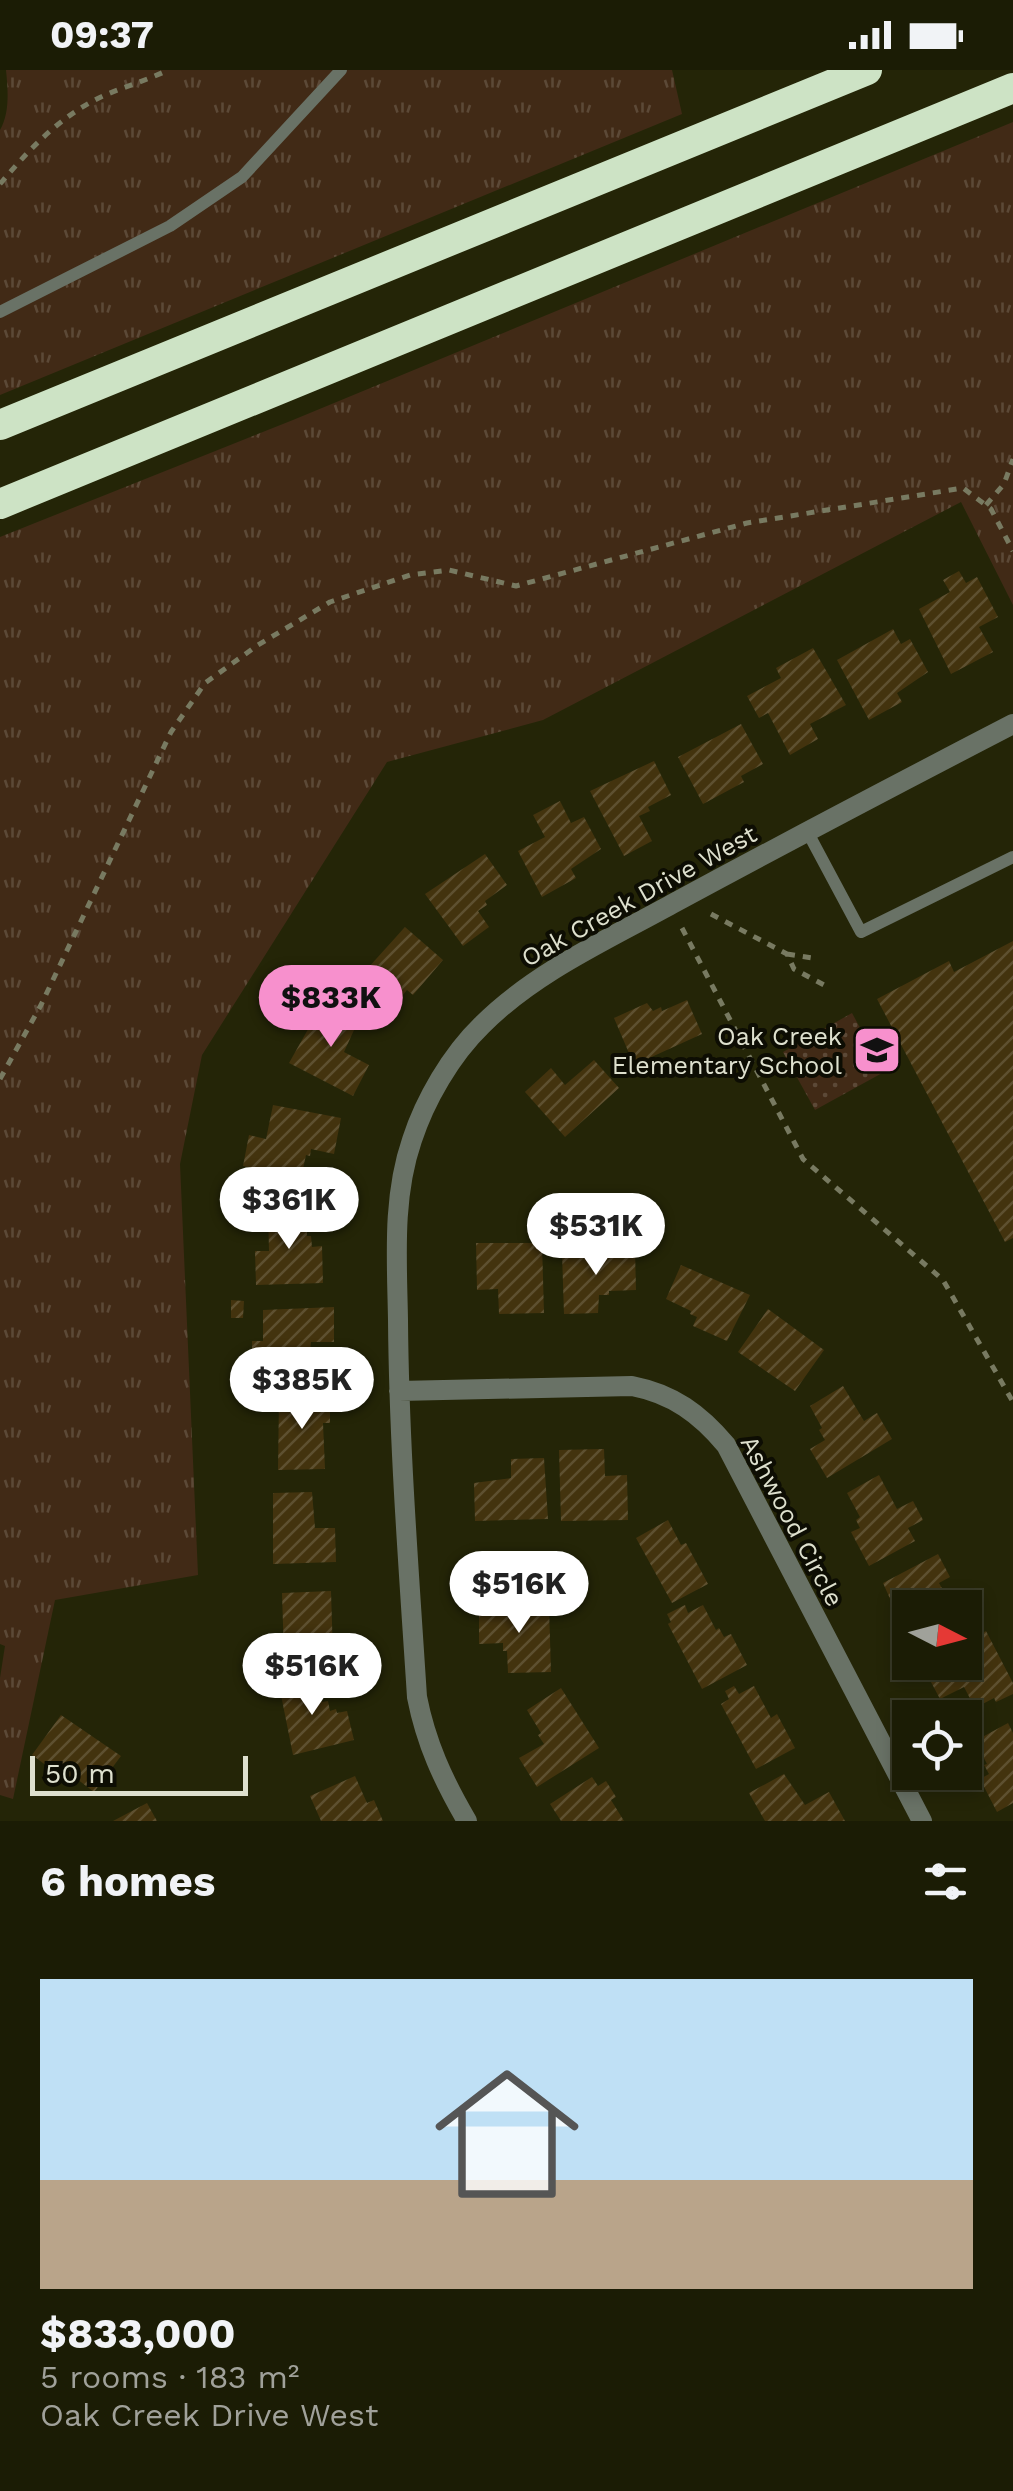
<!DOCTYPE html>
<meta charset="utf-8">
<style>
:root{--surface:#1b1c05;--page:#282913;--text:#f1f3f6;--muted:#a0a19a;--line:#393a27;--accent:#f790cd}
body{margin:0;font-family:"Work Sans",sans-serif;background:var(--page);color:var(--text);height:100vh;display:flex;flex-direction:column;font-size:38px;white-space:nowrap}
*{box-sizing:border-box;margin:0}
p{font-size:32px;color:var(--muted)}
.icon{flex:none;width:55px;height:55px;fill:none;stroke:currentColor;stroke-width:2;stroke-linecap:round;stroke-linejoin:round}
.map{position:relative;height:1751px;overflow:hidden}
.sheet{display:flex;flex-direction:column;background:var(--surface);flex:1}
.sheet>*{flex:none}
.needle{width:65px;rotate:96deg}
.tools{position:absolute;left:892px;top:1520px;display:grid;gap:20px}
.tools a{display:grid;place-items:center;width:90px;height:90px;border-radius:0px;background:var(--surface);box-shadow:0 5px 15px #0003,0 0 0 2px var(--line);font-size:50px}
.scale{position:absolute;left:30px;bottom:25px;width:218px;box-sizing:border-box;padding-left:10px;border:5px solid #dee0ce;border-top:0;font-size:28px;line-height:35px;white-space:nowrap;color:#dee0ce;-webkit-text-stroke:8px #0d0d03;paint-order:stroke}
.price{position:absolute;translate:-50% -85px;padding:0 22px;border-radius:35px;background:#fff;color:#222;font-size:32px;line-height:65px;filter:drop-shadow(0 2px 5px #0008)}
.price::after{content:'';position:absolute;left:50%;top:60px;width:30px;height:22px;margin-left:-15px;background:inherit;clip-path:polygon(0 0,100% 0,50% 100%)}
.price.on{background:var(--accent);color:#111}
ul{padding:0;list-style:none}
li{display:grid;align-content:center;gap:20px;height:530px;padding:0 40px}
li+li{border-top:2px solid var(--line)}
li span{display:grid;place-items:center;height:310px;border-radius:0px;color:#555}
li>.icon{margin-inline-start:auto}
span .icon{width:180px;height:180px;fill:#fffc;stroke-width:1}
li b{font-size:42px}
h2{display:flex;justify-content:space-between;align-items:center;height:120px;padding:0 40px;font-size:42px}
.status{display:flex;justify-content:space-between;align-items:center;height:70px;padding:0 50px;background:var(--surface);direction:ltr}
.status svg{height:28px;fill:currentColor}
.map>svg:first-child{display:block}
</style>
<div class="status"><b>09:37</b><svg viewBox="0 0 49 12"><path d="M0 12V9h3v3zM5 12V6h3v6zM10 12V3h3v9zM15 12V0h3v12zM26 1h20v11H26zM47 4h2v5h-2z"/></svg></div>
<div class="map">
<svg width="1013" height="1751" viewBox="0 0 1013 1751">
<defs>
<pattern id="grass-tufts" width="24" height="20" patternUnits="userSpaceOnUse" patternTransform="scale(2.5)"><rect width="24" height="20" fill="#412a16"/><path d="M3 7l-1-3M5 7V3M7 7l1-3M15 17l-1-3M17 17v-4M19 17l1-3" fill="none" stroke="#5c4937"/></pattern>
<pattern id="park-dots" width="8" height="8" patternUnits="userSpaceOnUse" patternTransform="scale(2.5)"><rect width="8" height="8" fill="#412a16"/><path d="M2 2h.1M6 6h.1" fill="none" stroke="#5c4937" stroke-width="1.8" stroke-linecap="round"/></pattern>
<pattern id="building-hatch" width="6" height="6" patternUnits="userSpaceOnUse" patternTransform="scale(2.5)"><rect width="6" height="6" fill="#43330e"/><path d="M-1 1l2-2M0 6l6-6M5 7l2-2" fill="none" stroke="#5e5030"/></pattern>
</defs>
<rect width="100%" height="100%" fill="#242507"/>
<path fill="url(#grass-tufts)" d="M6 0H672L682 44 0 325V60C10 43 8 19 6 0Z
M1013 52V535L961 432 543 650 387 692 202 985 180 1094 198 1505 55 1530 13 1729 0 1725V1608L5 1576 0 1574V467L293 350Z"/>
<path fill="url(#park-dots)" d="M852 943 884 1002 815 1040 783 982Z"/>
<path fill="url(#building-hatch)" d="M959 501 966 513 977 507 998 547 979 557 993 582 951 604 919 539 950 522 943 510Z
M893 559 901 574 910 569 928 602 897 623 902 632 869 650 837 590Z
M813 578 846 635 810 654 818 669 790 685 768 643 759 648 747 626 781 608 776 598Z
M741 654 763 694 741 706 744 712 703 734 678 687Z
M654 691 671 725 648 737 650 741 639 746 652 771 624 786 590 721Z
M560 731 571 753 584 747 601 779 571 799 576 808 542 827 518 781 545 767 533 745Z
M485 784 507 815 485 831 487 835 478 841 489 857 463 876 425 824Z
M405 857 443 890 413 925 407 920 392 938 358 909Z
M1013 871V1168L1005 1172 877 929 949 891 954 902Z
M687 930 702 964 634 995 614 948 647 933 653 941 661 937 662 941Z
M324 931 359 949 344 982 369 995 353 1026 289 993Z
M594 990 619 1018 565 1067 525 1022 551 998 565 1015Z
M273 1035 341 1048 334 1084 311 1079 310 1086 306 1085 301 1108 243 1096 249 1065 266 1069Z
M306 1140 307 1166H311L312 1177 322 1176 323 1213 256 1215 255 1181H269L268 1142Z
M476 1173H542L544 1243 499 1244 498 1219 477 1220Z
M635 1180 636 1220 609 1221V1225H599L598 1243 564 1244 562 1183Z
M681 1195 750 1225 727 1271 693 1256 697 1247 690 1244 691 1241 666 1229Z
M231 1230 244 1231 243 1248H231Z
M334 1237V1272H311L308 1306 252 1307V1271H263V1240Z
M768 1239 824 1280 795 1321 738 1282Z
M843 1316 864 1351 877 1343 892 1369 827 1408 810 1379 825 1370 819 1360 822 1358 810 1336Z
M330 1326V1353H323L325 1399 278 1400 279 1327Z
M604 1379 605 1406 627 1405 628 1450 561 1451 559 1380Z
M544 1388 548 1449 475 1451 474 1413 511 1408V1389Z
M879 1405 897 1439 913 1431 923 1450 908 1458 915 1471 869 1496 851 1462 860 1458 856 1450 860 1447 847 1423Z
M312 1422 315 1458H335L336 1492 273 1494V1423Z
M668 1450 681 1475 686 1473 708 1514 672 1533 636 1468Z
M938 1484 950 1507 939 1513 953 1538H910V1562L897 1538 895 1540 883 1513Z
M331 1521 333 1585 284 1586 282 1523Z
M685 1535 688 1543 703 1535 716 1560 719 1558 724 1567 731 1564 747 1595 702 1619 668 1554 671 1552 667 1544Z
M549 1536 551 1602 508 1603 507 1581H503V1573L479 1574V1537Z
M986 1561 1013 1613V1624L996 1632 994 1628 975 1638 964 1617 940 1629 922 1595 965 1592V1572Z
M317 1607 322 1632 328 1631 330 1641 336 1639 337 1643 347 1641 354 1670 293 1685 279 1615Z
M734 1616 739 1624 754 1616 771 1648 777 1644 795 1678 756 1699 721 1634 729 1629 725 1621Z
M561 1618 599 1678 537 1717 519 1688 544 1674 538 1665 541 1663 527 1640Z
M61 1645 121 1686 94 1722 77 1709 73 1715 32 1685Z
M1008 1653 1013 1663V1733L997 1742 980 1709 989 1704 984 1695 987 1694 975 1671Z
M784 1704 805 1735 829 1722 845 1751H765L749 1723Z
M355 1706 367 1733 374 1730 383 1751H321L310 1726Z
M592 1707 598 1716 606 1711 616 1727 611 1730 624 1751H561L550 1734Z
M147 1733 157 1751H113Z"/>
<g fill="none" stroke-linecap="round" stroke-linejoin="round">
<path stroke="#787a61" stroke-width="5" stroke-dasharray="8 8" stroke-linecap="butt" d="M0 114C27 82 56 50 95 30 118 18 144 12 168 0
M986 435 1004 414 1013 389
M711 844 787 884 794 899 824 915
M682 858 803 1089 943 1210 1013 1332
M787 884 812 888
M0 1009 41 935 171 662 205 613 258 575 330 532 410 505 449 500 516 516 747 453 963 418 991 439 1013 481"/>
<path stroke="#697266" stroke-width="12" d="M0 242 170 156 242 107 341 0
M807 761 861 862 1013 787"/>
<path stroke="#697266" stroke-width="20" d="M399 1321 632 1316C673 1324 700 1344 726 1375L922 1751
M467 1751C443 1710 426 1673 417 1627 409 1502 399 1376 398 1250 397 1190 392 1128 412 1070 425 1030 451 985 482 955 535 902 607 870 672 834 785 773 899 713 1013 654"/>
<path stroke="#cde3c5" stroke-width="30" d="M0 355 867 0
M0 434 1013 18"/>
</g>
<defs>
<g id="school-square" transform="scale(2.5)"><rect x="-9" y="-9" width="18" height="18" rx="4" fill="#f790cd" stroke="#0d0d03"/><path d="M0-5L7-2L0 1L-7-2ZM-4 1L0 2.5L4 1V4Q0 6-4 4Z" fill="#111"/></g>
</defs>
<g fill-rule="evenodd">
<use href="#school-square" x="877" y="980"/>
</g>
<g text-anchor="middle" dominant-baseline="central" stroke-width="8" stroke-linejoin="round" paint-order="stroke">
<g font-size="25" fill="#dee0ce" stroke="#0d0d03">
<text transform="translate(639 826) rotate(-29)">Oak Creek Drive West</text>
<text transform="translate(792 1451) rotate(62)">Ashwood Circle</text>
</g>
<g font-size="25" fill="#dee0ce" stroke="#0d0d03" text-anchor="end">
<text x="842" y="966">Oak Creek<tspan x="842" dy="29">Elementary School</tspan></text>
</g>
</g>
</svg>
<div class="tools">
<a><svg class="needle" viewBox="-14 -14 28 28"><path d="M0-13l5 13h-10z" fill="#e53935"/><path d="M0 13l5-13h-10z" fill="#a0a19a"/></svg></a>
<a><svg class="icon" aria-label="locate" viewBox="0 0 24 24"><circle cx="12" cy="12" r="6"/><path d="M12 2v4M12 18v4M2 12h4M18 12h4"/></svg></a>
</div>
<div class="scale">50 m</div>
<b class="price on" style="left:331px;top:980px">$833K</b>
<b class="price" style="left:289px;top:1182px">$361K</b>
<b class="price" style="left:596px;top:1208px">$531K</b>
<b class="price" style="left:302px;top:1362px">$385K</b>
<b class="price" style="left:519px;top:1566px">$516K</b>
<b class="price" style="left:312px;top:1648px">$516K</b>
</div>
<section class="sheet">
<h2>6 homes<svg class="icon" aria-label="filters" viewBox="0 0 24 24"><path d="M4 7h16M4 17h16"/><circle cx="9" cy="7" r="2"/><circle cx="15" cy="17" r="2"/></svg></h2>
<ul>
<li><span style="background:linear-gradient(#bfe0f5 65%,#b9a48a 0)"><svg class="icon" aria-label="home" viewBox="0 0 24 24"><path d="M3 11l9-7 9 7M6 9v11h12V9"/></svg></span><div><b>$833,000</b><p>5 rooms · 183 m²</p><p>Oak Creek Drive West</p></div></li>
</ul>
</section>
